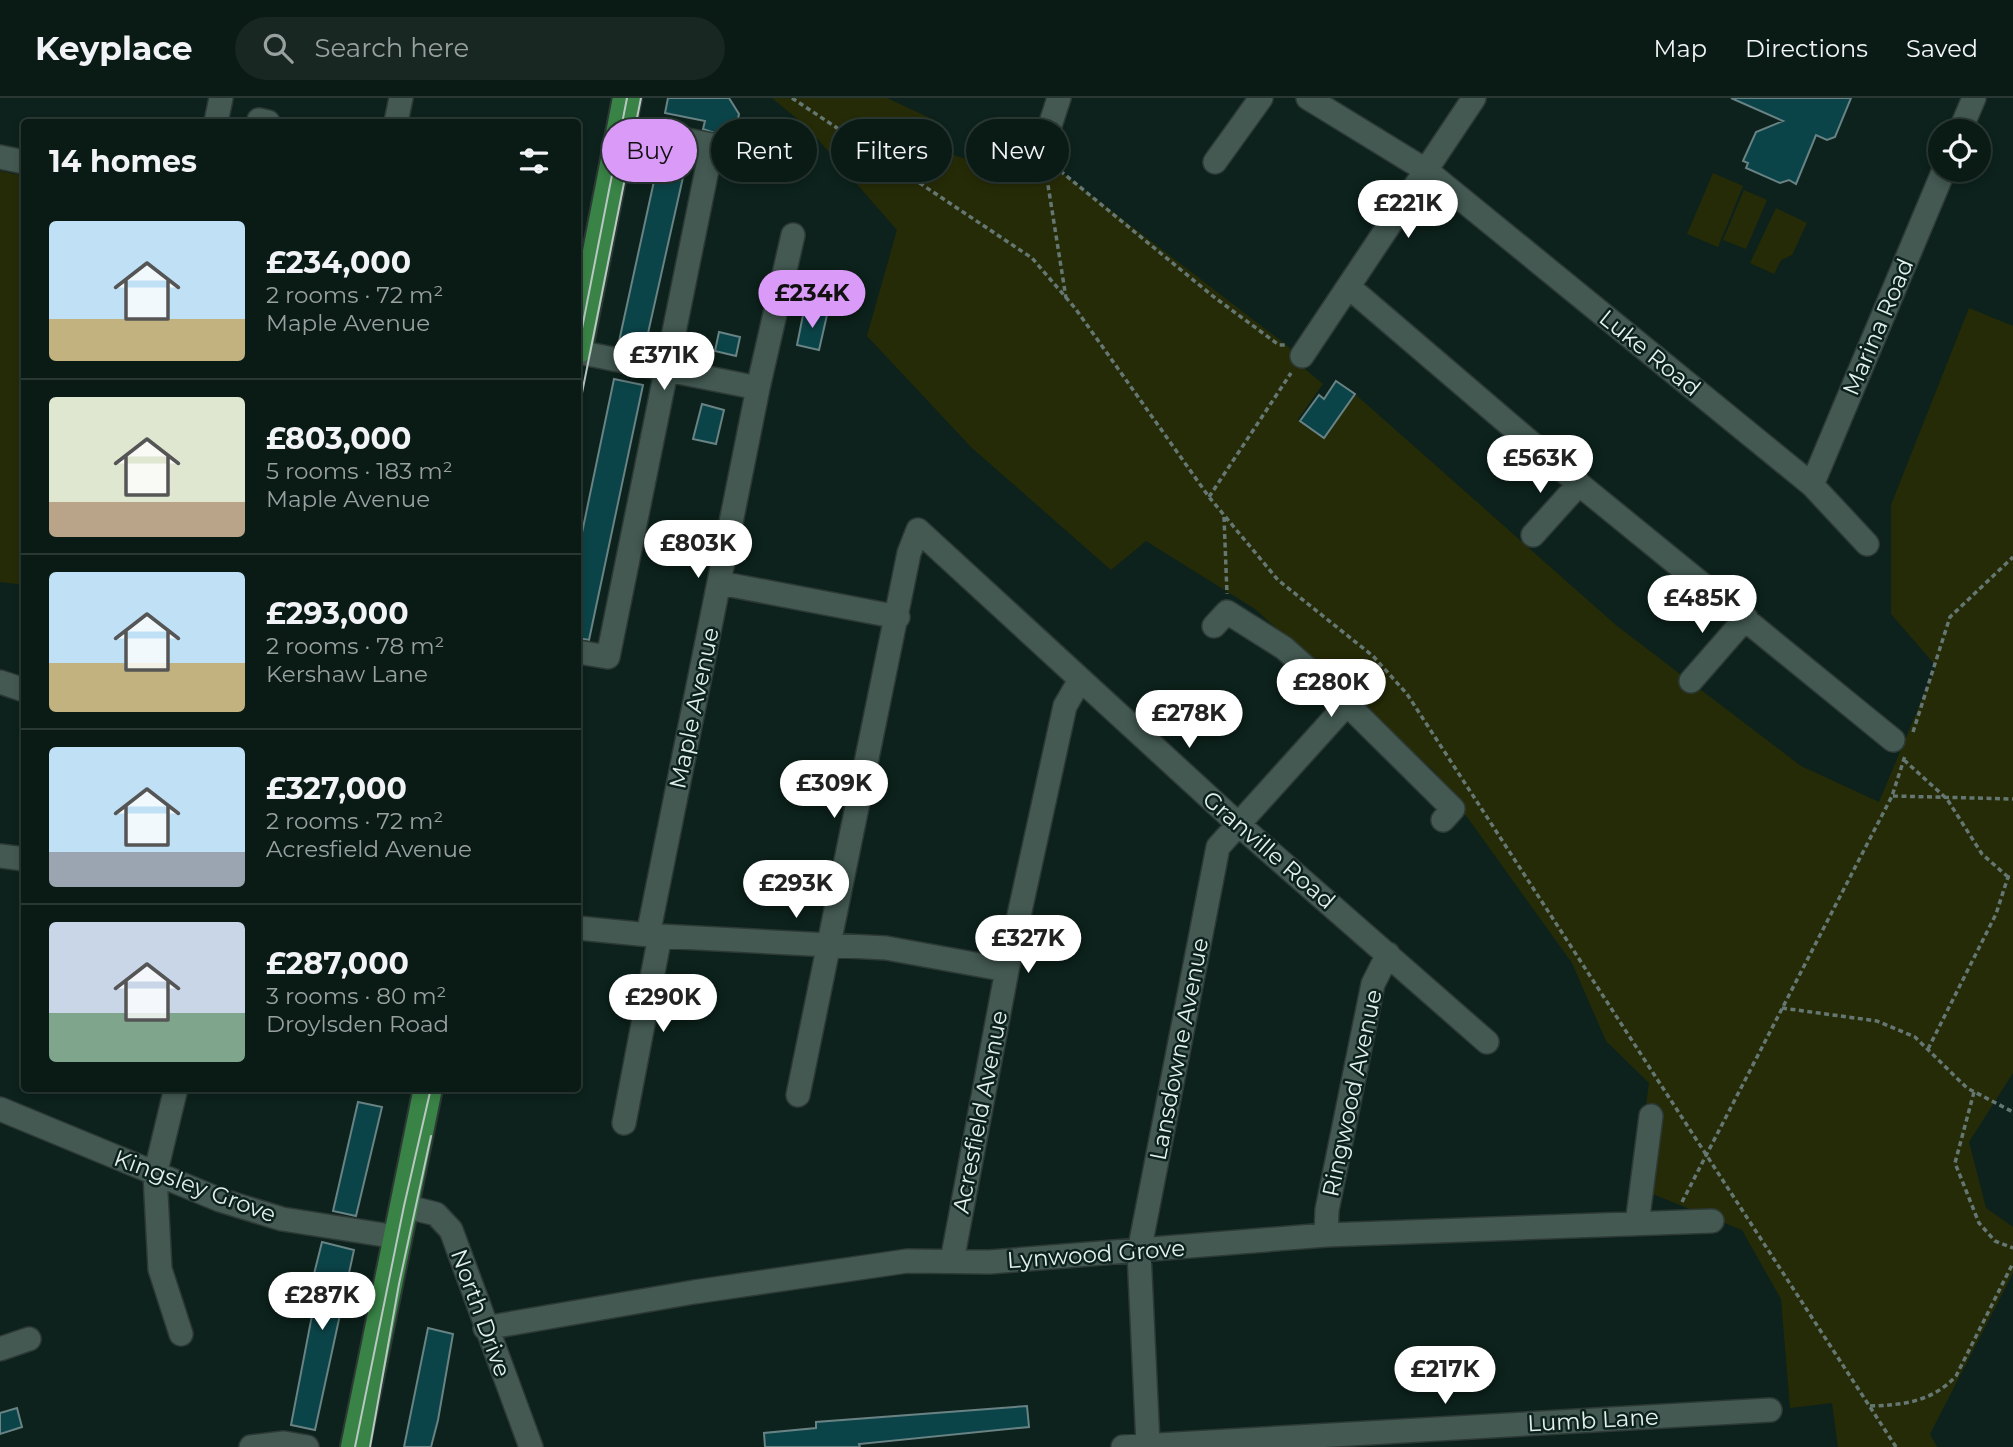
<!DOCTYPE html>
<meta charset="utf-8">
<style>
:root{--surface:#0a1a15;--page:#182722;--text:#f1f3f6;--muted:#99a1a0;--line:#2a3834;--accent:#da9af7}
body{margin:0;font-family:Montserrat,sans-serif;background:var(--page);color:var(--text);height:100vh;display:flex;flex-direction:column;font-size:26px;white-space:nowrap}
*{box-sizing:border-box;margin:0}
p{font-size:23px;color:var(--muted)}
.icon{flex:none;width:38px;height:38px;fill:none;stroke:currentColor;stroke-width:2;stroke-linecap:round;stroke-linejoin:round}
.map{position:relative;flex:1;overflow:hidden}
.panel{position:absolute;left:21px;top:21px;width:560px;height:973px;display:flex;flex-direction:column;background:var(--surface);border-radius:7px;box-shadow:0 4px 10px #0003,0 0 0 2px var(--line)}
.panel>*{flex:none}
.guide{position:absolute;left:602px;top:21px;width:665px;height:63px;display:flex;gap:14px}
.tools{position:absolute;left:1928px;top:21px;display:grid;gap:14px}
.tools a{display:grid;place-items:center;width:63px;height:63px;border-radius:50%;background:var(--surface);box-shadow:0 4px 10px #0003,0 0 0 2px var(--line);font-size:35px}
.price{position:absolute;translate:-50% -60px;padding:0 16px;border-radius:24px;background:#fff;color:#222;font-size:23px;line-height:46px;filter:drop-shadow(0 2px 4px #0008)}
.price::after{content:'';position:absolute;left:50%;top:42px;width:21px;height:16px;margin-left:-10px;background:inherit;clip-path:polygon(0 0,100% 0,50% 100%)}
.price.current{background:var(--accent);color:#111}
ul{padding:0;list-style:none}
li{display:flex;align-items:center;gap:21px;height:175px;padding:0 28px}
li+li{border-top:2px solid var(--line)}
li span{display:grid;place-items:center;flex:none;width:196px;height:140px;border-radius:7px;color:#555}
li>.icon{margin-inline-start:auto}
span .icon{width:84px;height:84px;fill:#fffc;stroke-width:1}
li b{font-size:30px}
h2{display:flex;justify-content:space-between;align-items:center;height:84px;padding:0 28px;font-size:30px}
.tag{padding:0 24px;border-radius:32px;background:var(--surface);box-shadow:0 4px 10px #0003,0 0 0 2px var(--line);font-size:24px;line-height:63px}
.tag.current{background:var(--accent);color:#111}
header{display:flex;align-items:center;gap:42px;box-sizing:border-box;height:98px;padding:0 35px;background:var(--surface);border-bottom:2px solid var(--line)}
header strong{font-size:33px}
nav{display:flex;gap:38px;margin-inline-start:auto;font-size:24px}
.search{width:490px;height:63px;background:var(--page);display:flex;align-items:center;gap:18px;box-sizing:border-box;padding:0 24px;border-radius:38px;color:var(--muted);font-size:26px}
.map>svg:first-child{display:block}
</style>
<header>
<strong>Keyplace</strong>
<div class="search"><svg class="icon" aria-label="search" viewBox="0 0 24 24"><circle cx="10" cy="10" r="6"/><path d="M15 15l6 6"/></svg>Search here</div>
<nav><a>Map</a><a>Directions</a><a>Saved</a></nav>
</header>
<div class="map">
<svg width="2013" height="1349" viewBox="0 0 2013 1349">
<rect width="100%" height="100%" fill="#0d221c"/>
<path fill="#262b07" d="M772 0H887L932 21 939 52 1003 74 1034 53 1290 250 1293 261 1323 286 1298 321 1325 340 1355 296 1617 528 1801 668 1879 704 1936 568 1891 516V407L1969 210 2013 228V975L1969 1044 1986 1110 2013 1129V1175L1930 1336 1937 1349H1838L1832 1305 1790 1310 1781 1201 1742 1132 1635 1089 1649 985 1606 943 1572 865 1434 673 1255 511 1146 443 1111 472 972 350 867 238 897 132 807 29Z
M0 73 24 78V487L0 484Z
M1713 75 1743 88 1718 149 1687 136Z
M1744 92 1767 102 1746 151 1723 142Z
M1776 110 1807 125 1792 157 1781 162 1774 176 1750 165Z"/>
<path fill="#0b4448" stroke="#698284" stroke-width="2" d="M668 0H729L739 16 734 42 703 31 705 23 665 15Z
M1731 0H1851L1835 39 1827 42 1816 37 1796 86 1789 82 1780 85 1746 70 1748 65 1743 63 1756 34 1783 23Z
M661 51 688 57 644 253 618 248Z
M804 212 827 217 819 252 797 247Z
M719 234 740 239 736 258 715 253Z
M614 281 643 287 589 542 578 540V454Z
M1336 283 1355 296 1324 340 1300 323 1319 297 1324 301Z
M702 306 724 312 716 346 693 341Z
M358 1004 382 1009 356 1118 333 1113Z
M322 1144 354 1152 315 1332 291 1327 318 1186 312 1184Z
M428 1230 453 1236 438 1322 431 1349H404Z
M1027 1308 1029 1329 859 1346 860 1349H765L764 1335 816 1330V1324Z
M17 1310 22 1329 0 1336V1315Z"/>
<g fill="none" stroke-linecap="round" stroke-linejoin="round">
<g stroke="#2d3935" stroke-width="26">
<path id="minor" d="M1308 0 1427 73 1812 387 1867 446
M259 22 268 24
M216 24 221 0
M396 24 401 0
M1960 33 1974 0
M1045 43 1059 0
M0 59 24 64
M1215 64 1261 0
M1350 190 1579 386 1893 642
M578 254 758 290
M1302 258 1474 0
M1812 387 1944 72
M1533 437 1579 386
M720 485 898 519
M1214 528 1227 514 1284 550 1347 606 1453 711 1443 722
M578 554 608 559 712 47 622 29
M1691 583 1746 520
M0 584 24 592
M0 758 24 761
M578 830 660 838 886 850 1007 872
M648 837 758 290 793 137
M176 990 155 1077 160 1171 181 1236
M798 997 909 455 918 432 1237 725 1487 944
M0 1011 220 1102 282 1121 397 1139
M624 1025 660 838
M404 1108 436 1116 451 1132 531 1349
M1637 1126 1651 1018
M1326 1137 1327 1112 1373 886 1388 856
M952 1163 1007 872 1065 608 1080 582
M485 1230 694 1194 907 1163 990 1164 1326 1137 1712 1123
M0 1251 29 1241
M1148 1346 1139 1154 1218 749 1347 606
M251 1349 284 1345 307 1349
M1123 1349 1770 1312"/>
</g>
<g stroke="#2d3935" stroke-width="32">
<path id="major" d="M578 251 627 0
M355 1349 428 990"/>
</g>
<path stroke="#657772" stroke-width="3.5" stroke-dasharray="5 3.5" stroke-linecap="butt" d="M792 0 1032 160 1075 210 1209 399 1278 482 1373 558 1407 596 1896 1349
M1044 62 1066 200
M1047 62 1214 199 1279 247H1285
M1209 399 1291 275
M1224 419 1227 496
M1913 634 1950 519 2013 459
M1904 662 1947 701 1982 756 2008 779
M1893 698 2013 701
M1782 910 1877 923 1915 939 1967 990 2013 1014
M1928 951 1996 816 2008 779H2013
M1974 994 1955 1065 1979 1125 1995 1143 2013 1150
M1682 1104 1892 698 1905 658
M1870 1308C1903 1307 1932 1304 1956 1278L2013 1165"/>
<use href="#minor" stroke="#435952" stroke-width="23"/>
<use href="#major" stroke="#398346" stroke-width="28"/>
<path stroke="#b9c8c3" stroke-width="2" d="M578 251 627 0
M578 315 641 0
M355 1349 404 1108 431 990
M370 1349 399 1186 431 1038"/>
</g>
<g text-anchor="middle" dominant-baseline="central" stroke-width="5" stroke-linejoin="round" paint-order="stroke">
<g font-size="23" fill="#e3f0ec" stroke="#0d221c">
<text transform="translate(1878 229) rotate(-67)">Marina Road</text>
<text transform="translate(1650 255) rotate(39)">Luke Road</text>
<text transform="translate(694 610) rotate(-78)">Maple Avenue</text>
<text transform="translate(1269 752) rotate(41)">Granville Road</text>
<text transform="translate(1179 951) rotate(-79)">Lansdowne Avenue</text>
<text transform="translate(1352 995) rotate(-78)">Ringwood Avenue</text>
<text transform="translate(980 1014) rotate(-79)">Acresfield Avenue</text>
<text transform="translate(195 1088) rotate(20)">Kingsley Grove</text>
<text transform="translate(1096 1156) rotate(-4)">Lynwood Grove</text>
<text transform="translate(481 1215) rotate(70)">North Drive</text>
<text transform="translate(1593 1322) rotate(-3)">Lumb Lane</text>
</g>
</g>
</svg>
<div class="tools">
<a><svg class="icon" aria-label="locate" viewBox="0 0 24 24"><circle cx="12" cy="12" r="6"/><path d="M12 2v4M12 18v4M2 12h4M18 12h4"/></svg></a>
</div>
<b class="price" style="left:1408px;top:142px">£221K</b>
<b class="price current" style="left:812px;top:232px">£234K</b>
<b class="price" style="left:664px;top:294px">£371K</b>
<b class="price" style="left:1540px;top:397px">£563K</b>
<b class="price" style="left:698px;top:482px">£803K</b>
<b class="price" style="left:1702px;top:537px">£485K</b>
<b class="price" style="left:1331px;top:621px">£280K</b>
<b class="price" style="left:1189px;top:652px">£278K</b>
<b class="price" style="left:834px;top:722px">£309K</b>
<b class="price" style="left:796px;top:822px">£293K</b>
<b class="price" style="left:1028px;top:877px">£327K</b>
<b class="price" style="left:663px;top:936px">£290K</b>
<b class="price" style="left:322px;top:1234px">£287K</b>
<b class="price" style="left:1445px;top:1308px">£217K</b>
<div class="guide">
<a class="tag current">Buy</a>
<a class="tag">Rent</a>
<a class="tag">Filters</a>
<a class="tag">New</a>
</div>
<section class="panel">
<h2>14 homes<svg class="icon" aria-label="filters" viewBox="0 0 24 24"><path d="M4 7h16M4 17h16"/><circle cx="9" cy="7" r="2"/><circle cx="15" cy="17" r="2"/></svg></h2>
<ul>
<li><span style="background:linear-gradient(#bfe0f5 70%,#c2b280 0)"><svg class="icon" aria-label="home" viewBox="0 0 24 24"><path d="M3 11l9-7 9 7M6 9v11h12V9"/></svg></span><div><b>£234,000</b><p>2 rooms · 72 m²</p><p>Maple Avenue</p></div></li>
<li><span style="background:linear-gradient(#dfe7d0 75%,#b9a48a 0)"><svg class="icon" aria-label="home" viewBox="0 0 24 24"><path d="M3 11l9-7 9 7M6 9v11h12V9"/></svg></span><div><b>£803,000</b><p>5 rooms · 183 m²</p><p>Maple Avenue</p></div></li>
<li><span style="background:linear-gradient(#bfe0f5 65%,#c2b280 0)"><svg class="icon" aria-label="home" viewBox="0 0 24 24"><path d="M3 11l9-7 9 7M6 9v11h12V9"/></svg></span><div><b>£293,000</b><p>2 rooms · 78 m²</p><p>Kershaw Lane</p></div></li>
<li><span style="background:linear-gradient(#bfe0f5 75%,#9aa5b1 0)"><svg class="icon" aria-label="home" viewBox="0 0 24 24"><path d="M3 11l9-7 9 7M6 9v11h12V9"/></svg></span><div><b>£327,000</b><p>2 rooms · 72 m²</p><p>Acresfield Avenue</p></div></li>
<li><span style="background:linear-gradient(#c9d6e8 65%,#7fa58c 0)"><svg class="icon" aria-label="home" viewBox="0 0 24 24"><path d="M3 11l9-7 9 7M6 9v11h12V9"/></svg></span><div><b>£287,000</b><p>3 rooms · 80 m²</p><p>Droylsden Road</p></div></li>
</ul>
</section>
</div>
